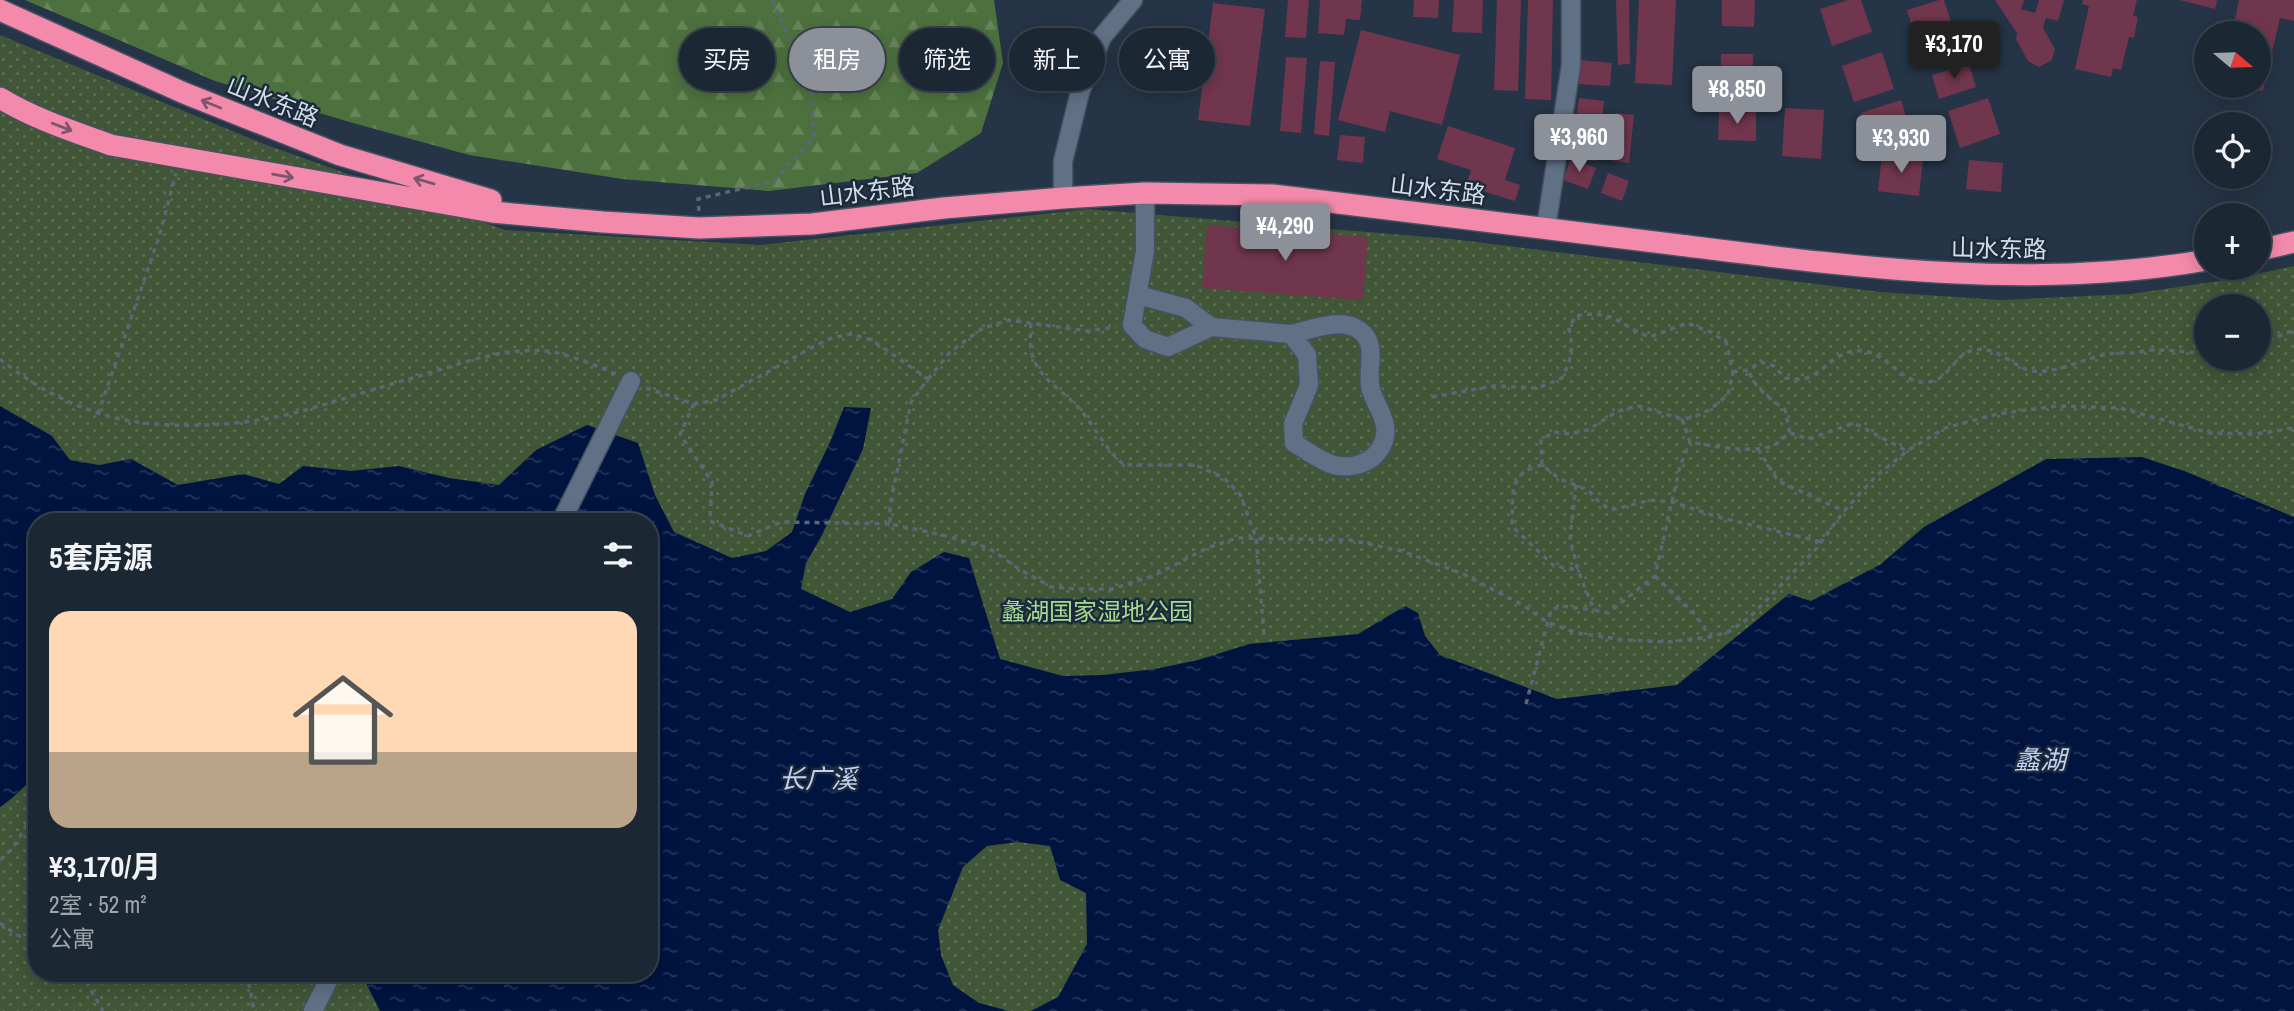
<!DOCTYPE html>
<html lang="zh">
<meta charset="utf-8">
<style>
:root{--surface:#1c2734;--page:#252f3c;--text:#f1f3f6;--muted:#a0a5ac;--line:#3a444f;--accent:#8c9099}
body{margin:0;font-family:"Archivo Narrow","Noto Sans SC",sans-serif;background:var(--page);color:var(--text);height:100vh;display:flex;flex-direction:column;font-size:26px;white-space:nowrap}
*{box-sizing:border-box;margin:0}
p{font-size:23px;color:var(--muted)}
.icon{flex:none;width:38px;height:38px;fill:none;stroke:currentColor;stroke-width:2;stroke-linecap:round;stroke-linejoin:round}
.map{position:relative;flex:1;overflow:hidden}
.side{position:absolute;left:28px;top:513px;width:630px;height:469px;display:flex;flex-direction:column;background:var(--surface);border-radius:28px;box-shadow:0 4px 18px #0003,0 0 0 2px var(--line)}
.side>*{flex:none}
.top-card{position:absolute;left:679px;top:28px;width:665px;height:63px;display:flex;gap:14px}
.needle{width:46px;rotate:109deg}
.controls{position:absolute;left:2194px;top:21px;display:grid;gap:14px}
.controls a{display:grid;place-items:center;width:77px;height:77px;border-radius:50%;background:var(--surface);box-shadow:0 4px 18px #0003,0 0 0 2px var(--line);font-size:35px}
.price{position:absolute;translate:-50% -60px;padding:0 16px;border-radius:7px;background:var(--accent);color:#fff;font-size:23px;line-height:46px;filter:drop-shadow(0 2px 4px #0008)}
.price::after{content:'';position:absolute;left:50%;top:42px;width:21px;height:16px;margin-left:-10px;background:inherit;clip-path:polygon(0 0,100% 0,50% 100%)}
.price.active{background:#222;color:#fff}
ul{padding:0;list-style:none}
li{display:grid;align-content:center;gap:14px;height:371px;padding:0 21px}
li span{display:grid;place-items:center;height:217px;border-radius:21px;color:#555}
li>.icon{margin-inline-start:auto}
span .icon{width:126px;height:126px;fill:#fffc;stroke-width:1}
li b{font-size:30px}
h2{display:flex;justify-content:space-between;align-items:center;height:84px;padding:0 21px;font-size:30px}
.pill{padding:0 24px;border-radius:32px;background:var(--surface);box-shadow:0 4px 18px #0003,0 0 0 2px var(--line);font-size:24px;line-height:63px}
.pill.active{background:var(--accent);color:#fff}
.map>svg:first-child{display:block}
</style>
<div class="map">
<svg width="2294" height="1011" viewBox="0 0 2294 1011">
<defs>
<pattern id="forest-firs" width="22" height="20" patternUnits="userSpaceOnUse" patternTransform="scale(1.75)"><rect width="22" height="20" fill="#4d713e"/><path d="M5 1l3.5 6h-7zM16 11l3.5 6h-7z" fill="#66855a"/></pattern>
<pattern id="park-dots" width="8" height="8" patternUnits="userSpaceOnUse" patternTransform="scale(1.75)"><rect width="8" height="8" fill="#405637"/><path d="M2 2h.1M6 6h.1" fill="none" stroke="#5b6e54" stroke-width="1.8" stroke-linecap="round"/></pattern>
<pattern id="water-ripples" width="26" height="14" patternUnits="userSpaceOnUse" patternTransform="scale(1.75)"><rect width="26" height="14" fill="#011440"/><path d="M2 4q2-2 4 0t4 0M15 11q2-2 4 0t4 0" fill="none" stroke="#25365c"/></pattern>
</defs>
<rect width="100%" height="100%" fill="#253446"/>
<path fill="url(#forest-firs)" d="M25 0H994L1003 63 981 133 917 173 769 191 622 179 469 155 346 121 215 81Z"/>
<path fill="url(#park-dots)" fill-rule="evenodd" d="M0 35 264 144 505 230 760 245 1088 209 1452 239 1881 292 2000 300 2131 294 2239 278 2294 266V1011H0ZM2207 306H2259V359H2207ZM37 522H649V973H37Z"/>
<path fill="url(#water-ripples)" d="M0 406 52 436 70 460 99 465 131 459 178 485 243 474 279 484 303 466 351 471 399 466 449 478 499 485 536 450 587 425 638 443 655 495 674 532 732 558 766 551 792 532 805 494 831 440 844 407 871 408 863 449 821 537 806 563 801 589 850 612 892 599 911 572 944 552 969 558 1000 659 1063 676 1103 675 1155 669 1198 660 1249 644 1358 634 1405 606 1418 613 1425 636 1440 655 1557 699 1677 685 1789 594 1811 601 1881 564 1924 527 2046 459 2142 457 2187 472 2294 517V1011H1031L1058 997 1087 944 1086 893 1060 880 1050 846 1018 842 987 846 963 867 938 930 941 955 953 985 979 1003 1009 1011H380L361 973H649V522H37V775C28 783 7 804 0 807Z"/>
<path fill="#70364d" d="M1288 0H1309L1306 38 1285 37Z
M1320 0H1362L1360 20 1346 19 1344 35 1318 33Z
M1414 0H1439L1438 18 1413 17Z
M1454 0H1483L1482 33 1452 32Z
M1497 0H1521L1518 91 1494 90Z
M1528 0H1553L1551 100 1525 99Z
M1616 0H1629L1630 64 1618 65Z
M1639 0H1676L1672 85 1635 83Z
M1722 0H1755L1754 27 1722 26Z
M1848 0H1861L1872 32 1832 46 1820 9Z
M1939 0H1944L1951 22 1914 33 1907 10Z
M1995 0H2024L2021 9 2035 13 2039 0H2064L2058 21 2046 18 2043 28 2055 49 2052 60 2039 67 2028 61 2016 39 2017 33Z
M2083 0H2137L2133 16 2138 17 2134 38 2129 37 2121 70 2113 68 2111 77 2075 69 2089 6 2082 4Z
M2180 0H2217L2215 9Z
M2239 0H2294V21L2280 18 2263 91 2243 87 2259 86V33H2232Z
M1213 3 1265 9 1250 126 1198 120Z
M1361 30 1460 55 1442 125 1390 111 1385 132 1338 120Z
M1956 32 1963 55 1926 67 1919 43Z
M1882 52 1894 89 1854 102 1842 66Z
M1721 54H1753L1752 92 1720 91Z
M1286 57 1307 58 1301 133 1280 131Z
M1580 60 1612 63 1610 86 1578 84Z
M1320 61 1335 62 1329 136 1314 134Z
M1969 64 1976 87 1939 99 1932 75Z
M1579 98 1604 101 1597 161 1571 158Z
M1988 98 2000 134 1960 148 1948 111Z
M1901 100 1912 136 1873 149 1861 113Z
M1785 108 1824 110 1821 159 1782 156Z
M1719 110 1756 111V141L1718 140Z
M1615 113 1634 115 1629 163 1609 160Z
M1448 126 1515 148 1505 180 1520 185 1515 201 1466 186 1471 170 1437 159Z
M1340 135 1365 137 1363 163 1337 160Z
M1882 155 1923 159 1919 196 1878 191Z
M1571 158 1596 168 1588 189 1563 180Z
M1969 160 2003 163 2001 192 1966 189Z
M1608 173 1629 181 1622 201 1601 193Z
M1207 225 1368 237 1363 300 1202 288Z"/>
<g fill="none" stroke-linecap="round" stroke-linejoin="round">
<g stroke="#455261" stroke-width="21">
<path id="minor" d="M1145 193V251L1132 325 1145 339 1168 347 1211 327 1291 334 1307 355 1309 385 1293 424 1294 443C1304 449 1315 457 1326 462 1349 473 1380 463 1385 436 1388 420 1375 404 1371 390 1365 370 1380 344 1359 330 1341 317 1311 330 1291 334
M1063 198V161L1080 92 1102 37 1133 0
M1546 228 1571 65V0
M1138 295 1186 308 1211 327
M561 522 631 381
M313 1011 332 973"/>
</g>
<g stroke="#455261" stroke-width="24">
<path id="highway" d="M0 10 184 93 340 155 491 200
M0 98C35 119 72 131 111 145L492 212 603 222 699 228 812 224 944 208 1063 198 1145 193 1273 195C1409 211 1544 228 1679 245 1854 267 2031 291 2207 260
M2259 250 2294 242"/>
</g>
<path stroke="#5a6777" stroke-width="3.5" stroke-dasharray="5 5" stroke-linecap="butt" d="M699 211 698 199 774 181 814 137 811 86 772 0
M1031 323C1030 338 1029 353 1037 366 1046 382 1063 392 1076 405 1094 424 1104 448 1124 465H1196L1224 478 1240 494 1256 538 1264 636
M2259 344 2294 330
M0 359C28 382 63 402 98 413 155 432 240 427 298 412 338 401 377 388 416 377 457 365 501 347 546 351 566 353 597 366 616 374
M1733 372 1748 370 1761 362 1774 366 1785 378C1789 378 1796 380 1801 379 1823 377 1835 348 1862 351 1889 353 1900 384 1927 382 1950 381 1953 354 1974 350 1997 345 2013 368 2033 371 2061 374 2088 355 2116 353 2121 352 2127 354 2132 353 2139 353 2146 350 2153 350 2171 350 2189 352 2207 354
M928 379 951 351 983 328 1009 320 1087 331 1116 327
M646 388 694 404 716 400 828 339 852 334 872 340 928 379 911 402 890 506V524L942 535 989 548 1019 569 1051 587 1078 589H1112L1155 575 1207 548 1237 538 1350 540 1402 551 1461 573 1521 604 1547 622 1577 633 1625 640 1668 642 1710 637 1730 631 1749 618 1816 549 1844 511 1876 476 1907 451 1945 428 1997 414 2057 406 2120 408 2210 433 2256 434 2294 428
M1432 397 1494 386 1538 388 1562 378C1571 360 1574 348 1569 329L1575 316C1616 309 1617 325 1650 337L1687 323 1711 332 1726 342 1733 372 1728 395 1709 410 1694 417 1682 419 1638 406 1618 411 1588 430 1570 434 1554 432 1541 440 1542 465 1560 479 1588 490 1600 503 1611 510 1650 500 1673 502 1718 517 1822 542
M694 404 680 434 712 482 710 521 748 536 781 522 890 524
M98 414 159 237 176 173
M1682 419 1690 442C1711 446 1758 455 1776 444 1781 441 1785 436 1790 433L1785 410C1769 398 1755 388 1748 370
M1790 433 1809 439 1854 423 1907 451
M1758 449 1778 481 1844 511
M1542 465C1506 473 1514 495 1512 526L1554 566 1578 570
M1576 485 1570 538 1578 570 1594 610 1608 613 1655 576 1680 466 1690 442
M1655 576 1693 612 1710 636
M1526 704 1551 610 1561 606 1594 610
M0 860 12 849 25 828 37 800
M0 923 17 935 37 943
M81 973 103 1011
M247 973 254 1011"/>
<use href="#minor" stroke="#607186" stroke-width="18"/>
<use href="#highway" stroke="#f38aab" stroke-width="21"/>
</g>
<defs><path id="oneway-shaft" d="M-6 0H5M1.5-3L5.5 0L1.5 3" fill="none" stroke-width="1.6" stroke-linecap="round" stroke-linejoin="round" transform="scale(1.75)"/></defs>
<g stroke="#7d556d">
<use href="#oneway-shaft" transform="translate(211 104) rotate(-158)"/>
<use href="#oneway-shaft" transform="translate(62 127) rotate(21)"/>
<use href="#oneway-shaft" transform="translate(283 176) rotate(10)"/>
<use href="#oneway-shaft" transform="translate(424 181) rotate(-164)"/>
</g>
<g text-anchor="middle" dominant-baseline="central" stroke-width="5" stroke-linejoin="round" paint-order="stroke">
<g font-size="24" fill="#d3dde8" stroke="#1c2a3b">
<text transform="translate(273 101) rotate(22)">山水东路</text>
<text transform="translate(1438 189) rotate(7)">山水东路</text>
<text transform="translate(867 191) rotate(-7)">山水东路</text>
<text transform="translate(1999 248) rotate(1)">山水东路</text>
</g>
<g font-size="24" fill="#a5db8f" stroke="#1c2a3b">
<text x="1097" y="611">蠡湖国家湿地公园</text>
</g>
<g font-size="26" font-style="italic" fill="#c0d2f0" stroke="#1c2a3b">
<text x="2040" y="759">蠡湖</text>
<text x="818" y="778">长广溪</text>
</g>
</g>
</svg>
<div class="controls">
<a><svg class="needle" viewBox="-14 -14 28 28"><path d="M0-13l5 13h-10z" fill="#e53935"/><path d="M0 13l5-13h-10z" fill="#a0a5ac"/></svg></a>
<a><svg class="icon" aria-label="locate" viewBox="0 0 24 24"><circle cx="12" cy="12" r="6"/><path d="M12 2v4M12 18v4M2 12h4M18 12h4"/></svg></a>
<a>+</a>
<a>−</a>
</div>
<b class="price active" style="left:1954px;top:81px">¥3,170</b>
<b class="price" style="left:1737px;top:126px">¥8,850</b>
<b class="price" style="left:1579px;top:174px">¥3,960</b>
<b class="price" style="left:1901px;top:175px">¥3,930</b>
<b class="price" style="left:1285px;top:263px">¥4,290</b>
<div class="top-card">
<a class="pill">买房</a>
<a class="pill active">租房</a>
<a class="pill">筛选</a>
<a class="pill">新上</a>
<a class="pill">公寓</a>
</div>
<section class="side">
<h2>5套房源<svg class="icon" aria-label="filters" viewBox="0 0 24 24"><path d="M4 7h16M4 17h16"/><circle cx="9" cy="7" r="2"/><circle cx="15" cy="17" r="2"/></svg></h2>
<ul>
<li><span style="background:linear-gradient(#ffd9b3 65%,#b9a48a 0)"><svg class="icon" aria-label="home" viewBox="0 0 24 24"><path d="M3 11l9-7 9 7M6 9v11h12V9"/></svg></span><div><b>¥3,170/月</b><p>2室 · 52 m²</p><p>公寓</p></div></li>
</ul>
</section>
</div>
